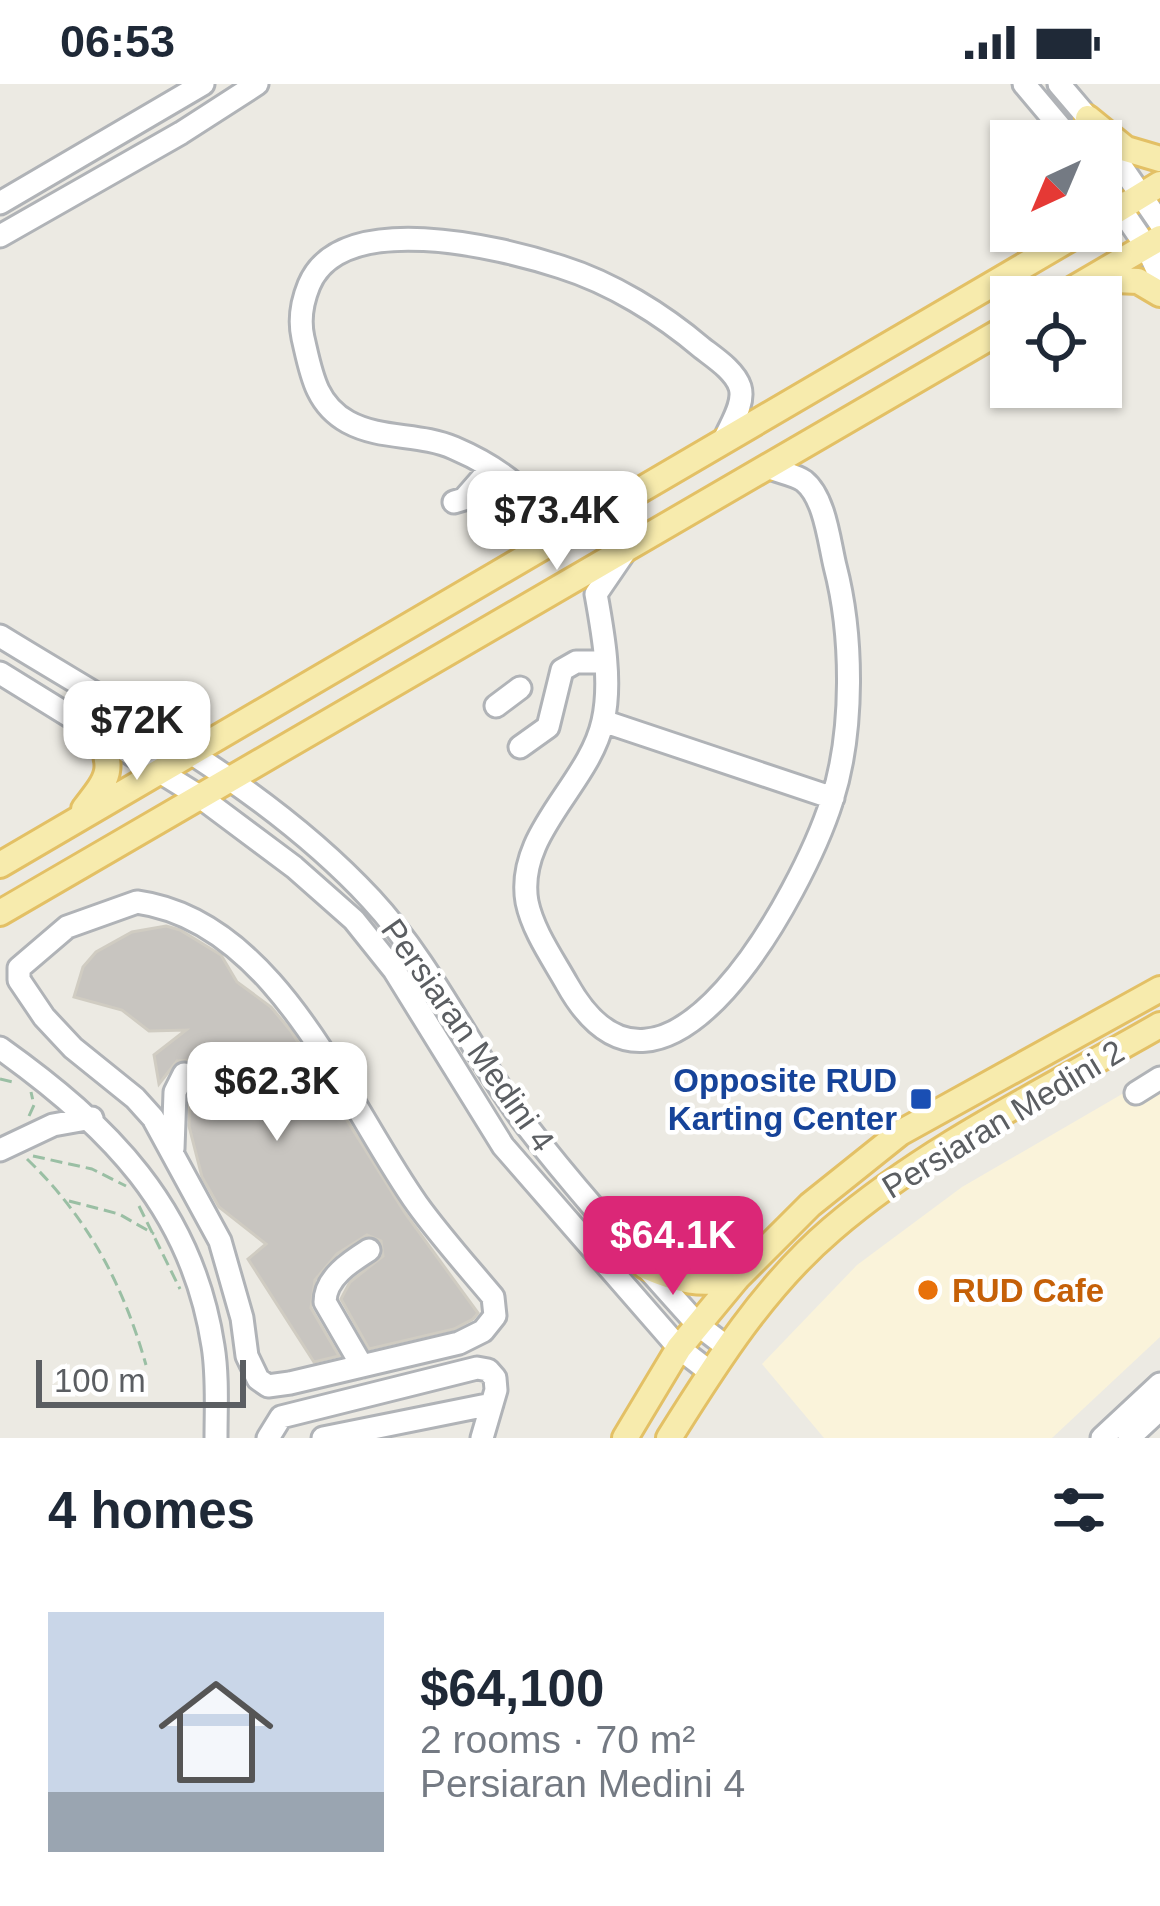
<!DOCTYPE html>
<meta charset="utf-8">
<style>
:root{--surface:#fff;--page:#f2f2f3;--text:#1f2937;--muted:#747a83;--accent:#db2777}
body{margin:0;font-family:Arial,sans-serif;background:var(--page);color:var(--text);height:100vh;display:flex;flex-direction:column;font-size:45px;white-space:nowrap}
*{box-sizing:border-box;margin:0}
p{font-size:39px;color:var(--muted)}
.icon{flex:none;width:66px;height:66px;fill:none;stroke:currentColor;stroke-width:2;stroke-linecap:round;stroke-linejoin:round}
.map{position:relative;height:1354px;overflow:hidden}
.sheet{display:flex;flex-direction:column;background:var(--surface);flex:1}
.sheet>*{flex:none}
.needle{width:78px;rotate:224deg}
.fabs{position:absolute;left:990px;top:36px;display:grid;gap:24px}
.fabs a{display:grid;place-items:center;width:132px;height:132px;border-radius:0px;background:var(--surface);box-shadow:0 3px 9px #0004;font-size:60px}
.scale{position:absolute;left:36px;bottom:30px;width:210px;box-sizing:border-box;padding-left:12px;border:6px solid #5b5e62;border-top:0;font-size:33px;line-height:42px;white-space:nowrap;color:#5b5e62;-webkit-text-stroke:9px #fff;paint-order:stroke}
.price{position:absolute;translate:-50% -102px;padding:0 27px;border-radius:24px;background:#fff;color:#222;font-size:39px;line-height:78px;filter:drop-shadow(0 3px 6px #0008)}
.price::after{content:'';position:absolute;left:50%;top:72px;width:36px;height:27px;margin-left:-18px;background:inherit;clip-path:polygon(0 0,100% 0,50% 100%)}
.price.current{background:var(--accent);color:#fff}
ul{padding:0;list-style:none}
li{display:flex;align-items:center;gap:36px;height:300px;padding:0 48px}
li span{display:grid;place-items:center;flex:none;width:336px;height:240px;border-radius:0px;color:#555}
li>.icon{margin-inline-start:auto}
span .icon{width:144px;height:144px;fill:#fffc;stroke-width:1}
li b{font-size:51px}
h2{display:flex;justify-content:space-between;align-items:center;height:144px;padding:0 48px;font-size:51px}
.status{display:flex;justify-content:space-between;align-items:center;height:84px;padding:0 60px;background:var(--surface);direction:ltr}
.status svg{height:33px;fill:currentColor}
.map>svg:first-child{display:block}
</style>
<div class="status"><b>06:53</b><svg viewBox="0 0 49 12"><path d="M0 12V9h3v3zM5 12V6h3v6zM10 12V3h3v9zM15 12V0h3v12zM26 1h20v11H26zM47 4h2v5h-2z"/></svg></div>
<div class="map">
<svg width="1160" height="1354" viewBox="0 0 1160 1354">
<rect width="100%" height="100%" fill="#eceae3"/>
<path fill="#faf3da" d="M1160 988V1253L1052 1354H824L762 1280 857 1181 962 1103Z"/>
<path fill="#c8c5c0" stroke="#d0ccc2" stroke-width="3" d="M166 842 180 846 221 871 237 898 271 923 291 947 405 1129 478 1229 473 1235 454 1245 369 1265 341 1215 350 1198 383 1172 381 1157 367 1151 337 1170 315 1196 311 1224 339 1272 314 1278 248 1175 266 1160 219 1123 202 1093 189 1042 190 1012 198 996 197 983 190 976 177 977 159 1000 154 971 186 946 149 947 122 926 74 913 83 883 96 868 132 848Z"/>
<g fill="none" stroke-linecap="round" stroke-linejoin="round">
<g stroke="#b0b3b7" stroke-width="27">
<path id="minor" d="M1024 0 1072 57
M1059 0 1088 34 1160 139
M1101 96 1146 162 1160 192
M0 119 203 0
M0 152 181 49 257 0
M454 418 464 415 491 384
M598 430C584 429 566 431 552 428 537 424 528 411 516 401 498 386 475 373 454 364 420 349 381 356 348 338 315 320 311 288 303 254 299 236 302 218 309 201 341 124 500 163 561 183 612 199 662 230 702 264 715 274 735 287 740 303 745 319 731 340 725 354
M624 469 596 510C603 549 612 598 603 637 589 701 515 749 527 818 533 847 553 875 567 900 663 1072 804 805 832 716 854 647 853 551 835 482 829 457 825 414 804 397 796 391 779 388 770 384
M0 552C128 631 268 704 371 815 434 883 471 968 526 1041 579 1110 640 1176 698 1241L727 1263
M0 589 199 712 294 783 354 836 394 886 503 1062 679 1264 710 1288
M496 622 520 604
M603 637 833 714
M520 663 548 643 562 586 576 578H605
M137 818C277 837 346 1020 417 1120 440 1152 467 1182 493 1213L495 1232 483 1247 459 1259 290 1299 268 1302 258 1295 247 1272 242 1234 220 1157 153 1034 135 1014 73 964 44 933 19 896V884L67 843Z
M0 964C108 1041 192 1124 213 1262 218 1292 216 1324 216 1354
M1136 1009 1160 994
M173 1065 175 1008 184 990
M0 1066 53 1041 92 1034
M362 1282 325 1218C325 1194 350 1178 369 1166
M268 1354 281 1333 477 1284 488 1286 495 1294 496 1306 482 1354
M323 1354 492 1320
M1102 1354 1160 1300
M1129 1354 1160 1325"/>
</g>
<g stroke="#e3c065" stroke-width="30">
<path id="major" d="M1088 34 1126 65 1160 75
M1101 136 1160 100
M1092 195 1138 197 1160 210
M1059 213 1160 154
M84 725C108 694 116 686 97 648
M0 781 1083 147
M0 829 1011 241
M645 1182C679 1197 700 1202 737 1194
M625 1354 679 1264 737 1194 810 1121 900 1049 1160 905
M669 1354C716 1279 764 1203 832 1145 930 1061 1049 1005 1160 941"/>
</g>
<path stroke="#9abfa4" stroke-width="3" stroke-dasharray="12 6" stroke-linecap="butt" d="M0 995 17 999
M29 1032 34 1021 31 1008
M33 1072 92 1085 126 1102
M27 1075C88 1134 123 1200 146 1281
M69 1117 119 1130 154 1150
M139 1122 180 1205"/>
<use href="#minor" stroke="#fff" stroke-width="21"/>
<use href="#major" stroke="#f7ebad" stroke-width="24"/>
</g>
<rect fill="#1a4fb4" stroke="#fff" stroke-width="4.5" x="909" y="1003" width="24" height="24" rx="6"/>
<circle fill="#e8710a" stroke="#fff" stroke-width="4.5" cx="928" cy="1206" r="12"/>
<g text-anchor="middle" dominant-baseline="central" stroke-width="9" stroke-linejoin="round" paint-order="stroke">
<g font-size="33" fill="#5b5e62" stroke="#fff">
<text transform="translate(468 951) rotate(55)">Persiaran Medini 4</text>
<text transform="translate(1003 1035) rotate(-31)">Persiaran Medini 2</text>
</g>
<g font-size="33" font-weight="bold" fill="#164399" stroke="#fff" text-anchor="end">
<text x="897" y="996">Opposite RUD<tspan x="897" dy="38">Karting Center</tspan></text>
</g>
<g font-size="33" font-weight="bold" fill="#c56008" stroke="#fff" text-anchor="start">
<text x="952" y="1206">RUD Cafe</text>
</g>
</g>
</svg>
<div class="fabs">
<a><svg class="needle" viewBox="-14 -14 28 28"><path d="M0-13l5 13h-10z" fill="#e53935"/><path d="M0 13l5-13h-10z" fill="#747a83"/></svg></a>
<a><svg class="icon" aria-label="locate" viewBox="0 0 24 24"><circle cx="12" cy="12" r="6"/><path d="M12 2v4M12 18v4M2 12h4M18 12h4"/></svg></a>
</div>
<div class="scale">100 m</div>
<b class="price" style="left:557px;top:489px">$73.4K</b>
<b class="price" style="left:137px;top:699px">$72K</b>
<b class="price" style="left:277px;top:1060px">$62.3K</b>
<b class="price current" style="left:673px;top:1214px">$64.1K</b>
</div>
<section class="sheet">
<h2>4 homes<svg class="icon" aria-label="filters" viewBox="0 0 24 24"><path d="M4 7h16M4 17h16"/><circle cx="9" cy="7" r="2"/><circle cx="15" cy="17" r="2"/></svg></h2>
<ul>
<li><span style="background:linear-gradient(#c9d6e8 75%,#9aa5b1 0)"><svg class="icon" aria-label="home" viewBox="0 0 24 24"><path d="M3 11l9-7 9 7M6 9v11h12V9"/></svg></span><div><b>$64,100</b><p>2 rooms · 70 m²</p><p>Persiaran Medini 4</p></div></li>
</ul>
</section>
